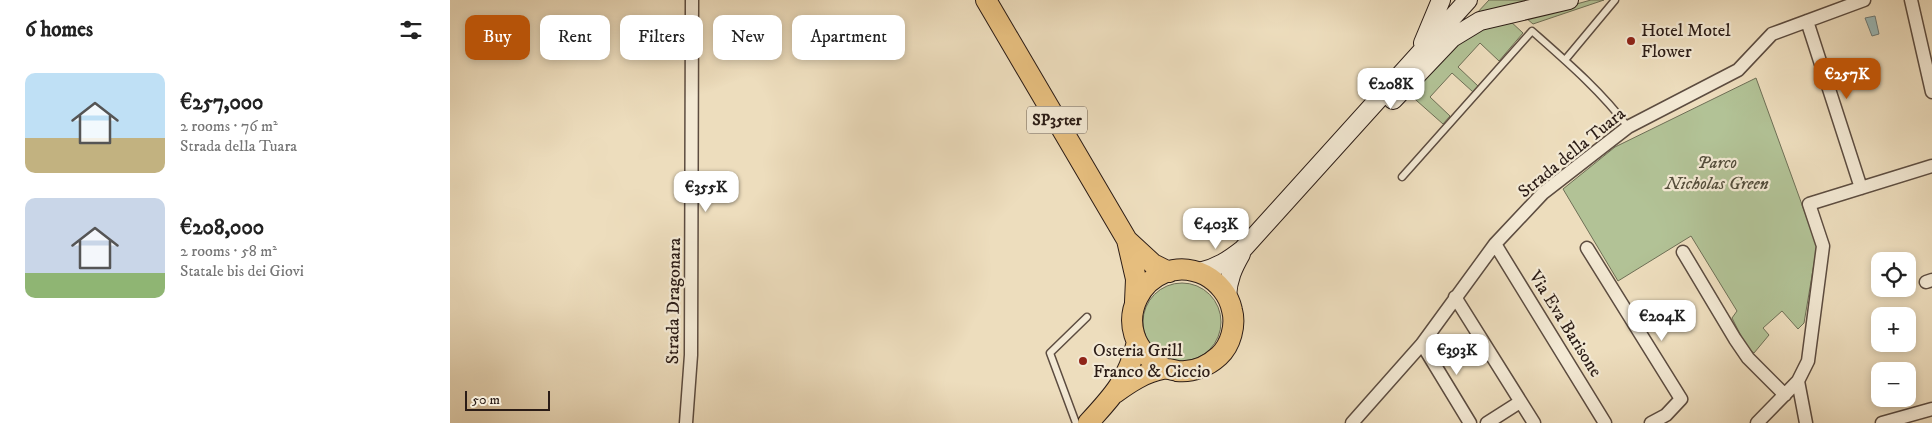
<!DOCTYPE html>
<meta charset="utf-8">
<style>
:root{--surface:#fff;--page:#f6f6f6;--text:#222;--muted:#767676;--accent:#b45309}
body{margin:0;font-family:"IM FELL DW Pica",serif;background:var(--page);color:var(--text);height:100vh;display:flex;flex-direction:column;font-size:19px;white-space:nowrap}
*{box-sizing:border-box;margin:0}
p{font-size:16px;color:var(--muted)}
.icon{flex:none;width:28px;height:28px;fill:none;stroke:currentColor;stroke-width:2;stroke-linecap:round;stroke-linejoin:round}
.map{position:relative;flex:1;overflow:hidden}
.panel{display:flex;flex-direction:column;background:var(--surface);width:450px}
.panel>*{flex:none}
.top-card{position:absolute;left:15px;top:15px;width:475px;height:45px;display:flex;gap:10px}
.buttons{position:absolute;left:1421px;top:252px;display:grid;gap:10px}
.buttons a{display:grid;place-items:center;width:45px;height:45px;border-radius:10px;background:var(--surface);box-shadow:0 2px 8px #0003;font-size:25px}
.scale{position:absolute;left:15px;bottom:12px;width:85px;box-sizing:border-box;padding-left:5px;border:2px solid #2b1c16;border-top:0;font-size:14px;line-height:18px;white-space:nowrap;color:#2b1c16;-webkit-text-stroke:4px #f3e9d4;paint-order:stroke}
.price{position:absolute;translate:-50% -42px;padding:0 11px;border-radius:10px;background:#fff;color:#222;font-size:16px;line-height:32px;filter:drop-shadow(0 1px 2px #0008)}
.price::after{content:'';position:absolute;left:50%;top:30px;width:15px;height:11px;margin-left:-8px;background:inherit;clip-path:polygon(0 0,100% 0,50% 100%)}
.price.active{background:var(--accent);color:#fff}
ul{padding:0;list-style:none}
li{display:flex;align-items:center;gap:15px;height:125px;padding:0 25px}
li span{display:grid;place-items:center;flex:none;width:140px;height:100px;border-radius:10px;color:#555}
li>.icon{margin-inline-start:auto}
span .icon{width:60px;height:60px;fill:#fffc;stroke-width:1}
li b{font-size:21px}
h2{display:flex;justify-content:space-between;align-items:center;height:60px;padding:0 25px;font-size:21px}
.pill{padding:0 18px;border-radius:10px;background:var(--surface);box-shadow:0 2px 8px #0003;font-size:18px;line-height:45px}
.pill.active{background:var(--accent);color:#fff}
main{display:flex;flex:1;min-height:0}
.map>svg:first-child{display:block}
</style>
<main>
<section class="panel">
<h2>6 homes<svg class="icon" aria-label="filters" viewBox="0 0 24 24"><path d="M4 7h16M4 17h16"/><circle cx="9" cy="7" r="2"/><circle cx="15" cy="17" r="2"/></svg></h2>
<ul>
<li><span style="background:linear-gradient(#bfe0f5 65%,#c2b280 0)"><svg class="icon" aria-label="home" viewBox="0 0 24 24"><path d="M3 11l9-7 9 7M6 9v11h12V9"/></svg></span><div><b>€257,000</b><p>2 rooms · 76 m²</p><p>Strada della Tuara</p></div></li>
<li><span style="background:linear-gradient(#c9d6e8 75%,#8fb573 0)"><svg class="icon" aria-label="home" viewBox="0 0 24 24"><path d="M3 11l9-7 9 7M6 9v11h12V9"/></svg></span><div><b>€208,000</b><p>2 rooms · 58 m²</p><p>Statale bis dei Giovi</p></div></li>
</ul>
</section>
<div class="map">
<svg width="1482" height="423" viewBox="0 0 1482 423">
<rect width="100%" height="100%" fill="#edddbd"/>
<filter id="stains"><feTurbulence type="fractalNoise" baseFrequency=".004" numOctaves="4"/><feColorMatrix values="0 0 0 0 .2 0 0 0 0 .09 0 0 0 0 .02 0 0 0 .5 -.17"/></filter>
<radialGradient id="worn" r=".72"><stop offset=".6" stop-color="#630" stop-opacity="0"/><stop offset="1" stop-color="#630" stop-opacity=".3"/></radialGradient>
<path fill="#b2c296" stroke="#6e6f56" d="M1039 0H1094L1026 14Z
M1141 0H1154L1083 24 1076 18Z
M1059 20 1073 33 1049 61 1030 43 1008 67 1028 86 1023 92 1002 73 980 97 1000 116 993 124 958 93 1010 36Z
M1306 78 1367 246 1354 323 1348 329 1332 311 1313 328 1319 335 1304 353 1297 348 1282 318 1287 311 1241 236 1168 281 1113 189 1165 147Z
M693 322a39 39 0 1 1 78 0a39 39 0 1 1-78 0Z"/>
<path fill="#9bbab9" stroke="#6e7b78" d="M1425 16 1429 34 1422 36 1415 18Z"/>
<g fill="none" stroke-linecap="round" stroke-linejoin="round">
<g stroke="#5c4c40" stroke-width="9">
<path id="lane" d="M1115 60 1165 0
M952 177 1082 31C1116 61 1151 91 1178 127
M626 423 600 353 637 317"/>
</g>
<g stroke="#5c4c40" stroke-width="15">
<path id="street" d="M1461 0 1482 92
M1357 21 1411 188
M1045 244 1155 423
M1137 248 1231 399 1216 415 1201 423
M1233 252 1285 339 1298 358 1335 395
M1476 282 1482 280
M1005 297 1084 423
M972 344 1020 423
M1348 381 1356 423
M236 423 241 355 242 0
M902 423 972 344 1045 244 1093 193 1178 127 1288 70 1322 34 1414 0
M1037 423 1070 402
M1307 423 1348 381 1358 361 1373 246 1359 204 1482 166
M1432 423 1482 409"/>
</g>
<g stroke="#2b1c16" stroke-width="20">
<path id="secondary" d="M973 43 991 0
M943 100 1002 38 1030 21 1119 0
M749 272C767 268 779 260 793 249L1018 0
M777 296C778 279 783 268 791 254"/>
</g>
<g stroke="#2b1c16" stroke-width="22">
<path id="primary" d="M536 0 677 240 703 264 719 272
M677 240 686 279 685 302
M665 393C679 383 695 372 713 369 717 368 723 370 727 371 743 373 758 366 769 356 781 345 786 325 782 310 779 295 768 282 755 275 696 247 648 333 714 368
M638 423C663 396 678 380 687 342"/>
</g>
<use href="#lane" stroke="#f3e9d4" stroke-width="6"/>
<use href="#street" stroke="#f3e9d4" stroke-width="12"/>
<use href="#secondary" stroke="#f3e9d4" stroke-width="18"/>
<use href="#primary" stroke="#e6be7e" stroke-width="20"/>
</g>
<g fill="#8f2418" stroke="#f3e9d4" stroke-width="2">
<circle cx="1181" cy="41" r="5"/>
<circle cx="633" cy="361" r="5"/>
</g>
<g text-anchor="middle" dominant-baseline="central" stroke-width="4.5" stroke-linejoin="round" paint-order="stroke">
<rect fill="#f3e9d4" stroke="#675a4f" stroke-width="1" x="577" y="106.5" width="60" height="27" rx="4"/>
<g font-size="16" font-weight="bold" fill="#2b1c16">
<text x="607" y="120">SP35ter</text>
</g>
<g font-size="18" fill="#2b1c16" stroke="#f3e9d4" text-anchor="start">
<text x="1191" y="31">Hotel Motel<tspan x="1191" dy="21">Flower</tspan></text>
<text x="643" y="351">Osteria Grill<tspan x="643" dy="21">Franco &amp; Ciccio</tspan></text>
</g>
<g font-size="18" fill="#2b1c16" stroke="#f3e9d4">
<text transform="translate(1122 153) rotate(-39)">Strada della Tuara</text>
<text transform="translate(224 301) rotate(-89)">Strada Dragonara</text>
<text transform="translate(1115 324) rotate(58)">Via Eva Barisone</text>
</g>
<g font-size="18" font-style="italic" fill="#544e3c" stroke="#f3e9d4">
<text x="1267" y="163">Parco<tspan x="1267" dy="21">Nicholas Green</tspan></text>
</g>
</g>
<rect width="100%" height="100%" filter="url(#stains)"/>
<rect width="100%" height="100%" fill="url(#worn)"/>
</svg>
<div class="buttons">
<a><svg class="icon" aria-label="locate" viewBox="0 0 24 24"><circle cx="12" cy="12" r="6"/><path d="M12 2v4M12 18v4M2 12h4M18 12h4"/></svg></a>
<a>+</a>
<a>−</a>
</div>
<div class="scale">50 m</div>
<b class="price active" style="left:1397px;top:100px">€257K</b>
<b class="price" style="left:941px;top:110px">€208K</b>
<b class="price" style="left:256px;top:213px">€355K</b>
<b class="price" style="left:766px;top:250px">€403K</b>
<b class="price" style="left:1212px;top:342px">€204K</b>
<b class="price" style="left:1007px;top:376px">€393K</b>
<div class="top-card">
<a class="pill active">Buy</a>
<a class="pill">Rent</a>
<a class="pill">Filters</a>
<a class="pill">New</a>
<a class="pill">Apartment</a>
</div>
</div>
</main>
